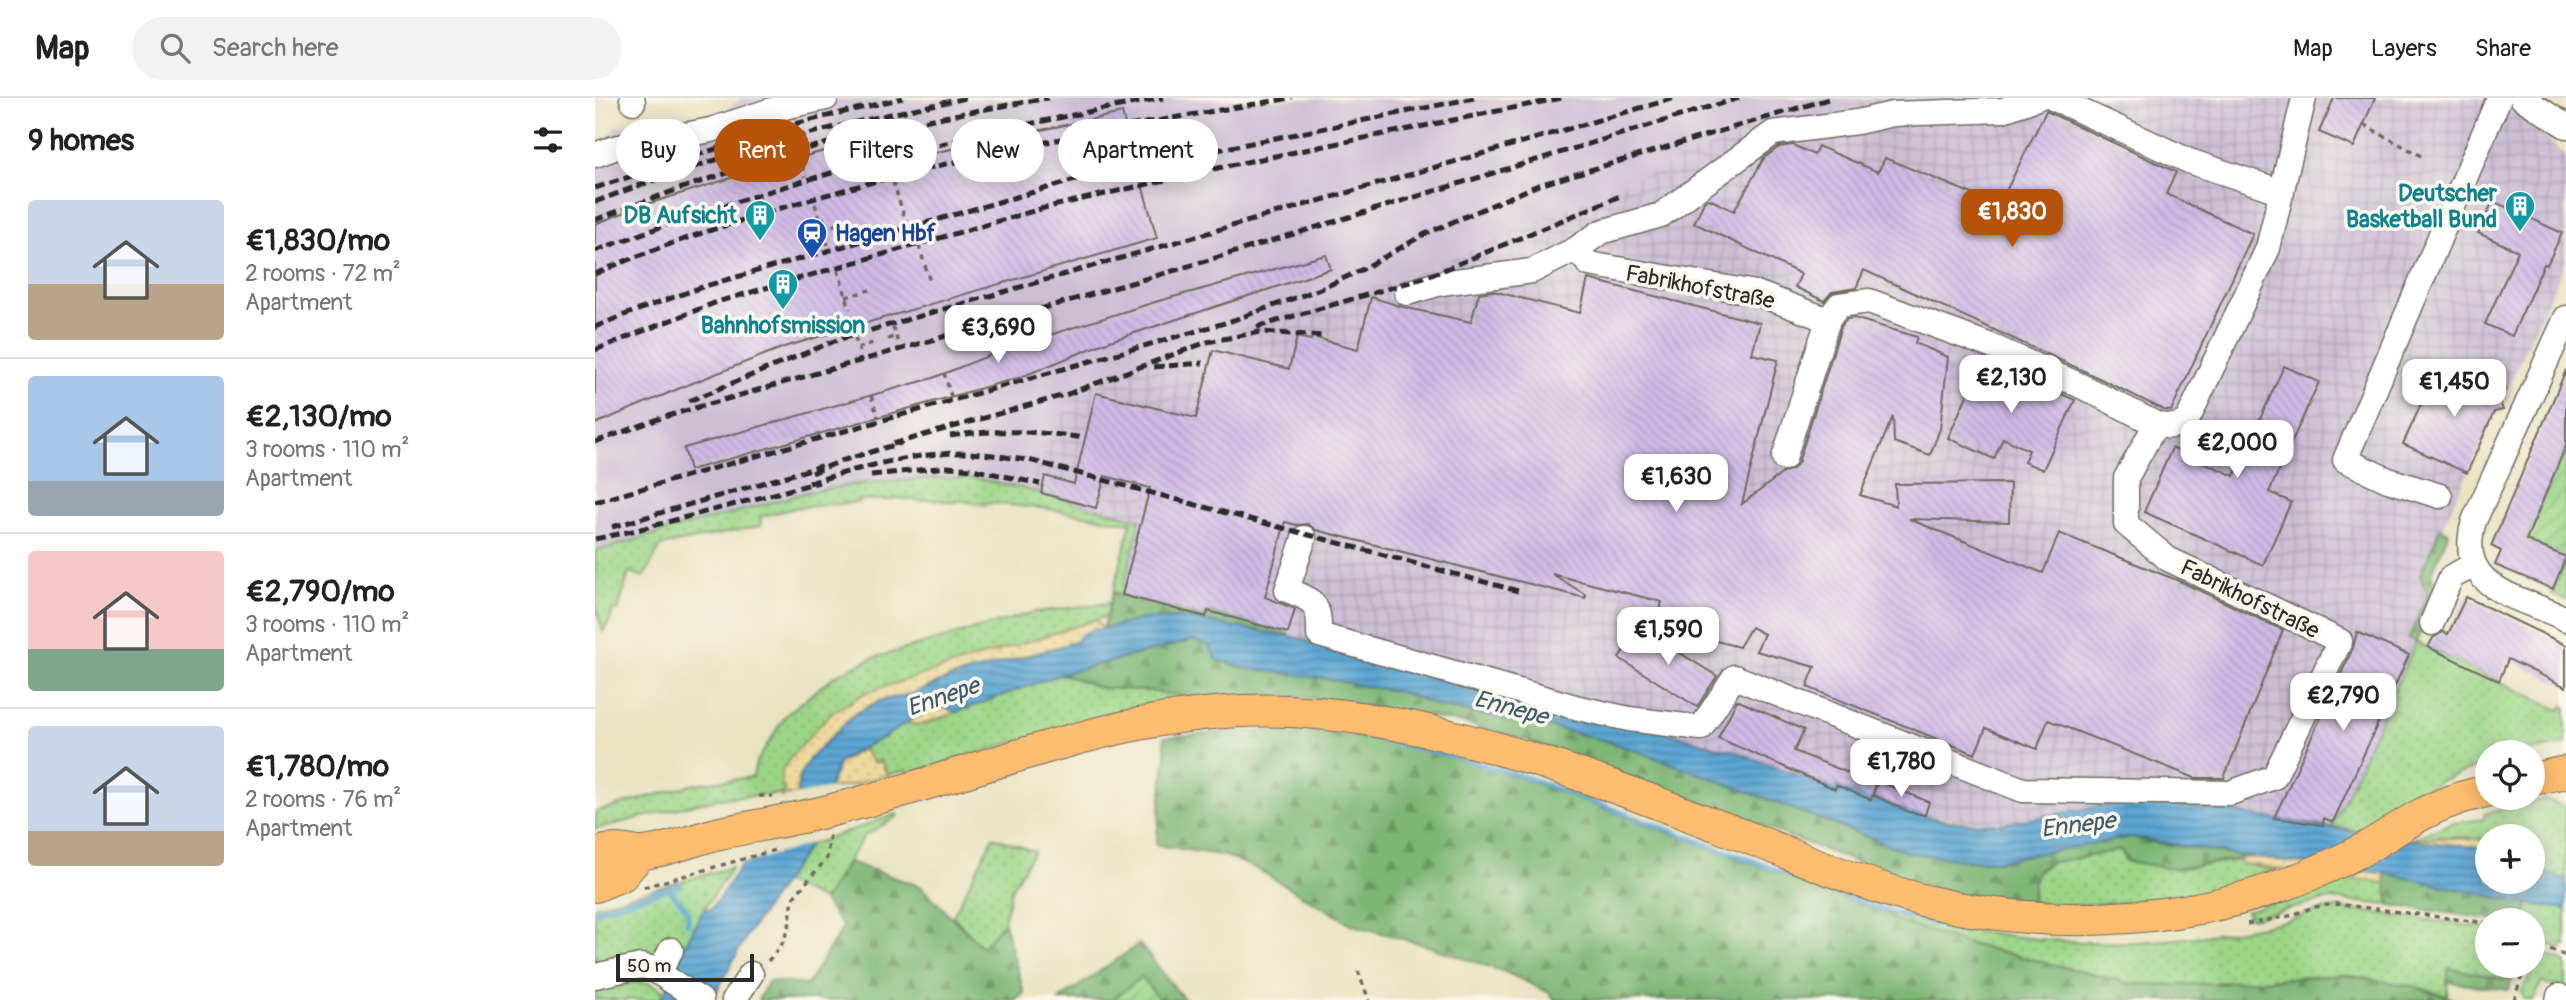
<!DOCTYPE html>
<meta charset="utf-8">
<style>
:root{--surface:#fff;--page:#f2f2f2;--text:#222;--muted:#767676;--line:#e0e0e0;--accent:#b45309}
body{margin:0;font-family:Pangolin,sans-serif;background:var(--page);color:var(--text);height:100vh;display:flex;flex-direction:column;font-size:26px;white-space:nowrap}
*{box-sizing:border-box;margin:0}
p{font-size:23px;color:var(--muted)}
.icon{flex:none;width:38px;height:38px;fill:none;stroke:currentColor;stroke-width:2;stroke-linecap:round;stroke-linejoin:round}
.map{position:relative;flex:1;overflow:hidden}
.side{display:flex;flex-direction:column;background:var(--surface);width:595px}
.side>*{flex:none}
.hud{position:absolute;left:21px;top:21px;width:665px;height:63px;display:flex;gap:14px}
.fabs{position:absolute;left:1880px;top:642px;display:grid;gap:14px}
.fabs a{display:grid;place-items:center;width:70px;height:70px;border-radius:50%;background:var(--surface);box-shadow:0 4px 18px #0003;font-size:35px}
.scale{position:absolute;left:21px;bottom:18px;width:138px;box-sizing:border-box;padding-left:7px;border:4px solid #2b2b2b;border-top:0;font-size:19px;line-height:24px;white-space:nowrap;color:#2b2b2b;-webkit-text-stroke:5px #fbf7ec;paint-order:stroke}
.price{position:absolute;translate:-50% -60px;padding:0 16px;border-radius:14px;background:#fff;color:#222;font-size:23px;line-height:46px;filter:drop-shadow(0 2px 4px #0008)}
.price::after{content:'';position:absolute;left:50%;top:42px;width:21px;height:16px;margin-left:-10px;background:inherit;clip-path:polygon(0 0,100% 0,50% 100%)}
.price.on{background:var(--accent);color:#fff}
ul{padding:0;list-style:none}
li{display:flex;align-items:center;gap:21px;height:175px;padding:0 28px}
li+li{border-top:2px solid var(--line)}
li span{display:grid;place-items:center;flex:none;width:196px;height:140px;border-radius:7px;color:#555}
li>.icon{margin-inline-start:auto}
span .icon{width:84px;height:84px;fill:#fffc;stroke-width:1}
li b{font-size:30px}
h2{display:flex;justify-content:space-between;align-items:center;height:84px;padding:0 28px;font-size:30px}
.tag{padding:0 24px;border-radius:32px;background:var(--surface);box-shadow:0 4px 18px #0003;font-size:24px;line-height:63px}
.tag.on{background:var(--accent);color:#fff}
header{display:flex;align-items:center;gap:42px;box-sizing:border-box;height:98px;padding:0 35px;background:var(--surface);border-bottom:2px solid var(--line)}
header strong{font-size:33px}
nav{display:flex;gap:38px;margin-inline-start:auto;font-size:24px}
.search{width:490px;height:63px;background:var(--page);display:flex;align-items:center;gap:18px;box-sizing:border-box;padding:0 24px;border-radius:38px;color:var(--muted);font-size:26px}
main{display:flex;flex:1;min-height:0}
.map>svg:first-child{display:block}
</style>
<header>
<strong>Map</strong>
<div class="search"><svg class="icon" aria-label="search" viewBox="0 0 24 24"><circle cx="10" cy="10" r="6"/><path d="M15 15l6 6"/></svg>Search here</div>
<nav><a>Map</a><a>Layers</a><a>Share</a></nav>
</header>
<main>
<section class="side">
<h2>9 homes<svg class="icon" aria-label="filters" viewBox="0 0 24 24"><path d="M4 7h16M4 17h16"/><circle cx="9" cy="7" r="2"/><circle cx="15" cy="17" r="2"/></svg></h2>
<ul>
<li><span style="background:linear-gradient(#c9d6e8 60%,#b9a48a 0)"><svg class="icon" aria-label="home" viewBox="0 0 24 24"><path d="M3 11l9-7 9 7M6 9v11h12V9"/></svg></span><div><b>€1,830/mo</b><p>2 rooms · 72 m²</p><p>Apartment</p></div></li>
<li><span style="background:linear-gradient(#a9c7e8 75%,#9aa5b1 0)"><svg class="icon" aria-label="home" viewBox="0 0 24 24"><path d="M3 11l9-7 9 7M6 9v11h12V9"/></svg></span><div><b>€2,130/mo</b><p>3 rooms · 110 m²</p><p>Apartment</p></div></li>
<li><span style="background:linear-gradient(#f6c9c9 70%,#7fa58c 0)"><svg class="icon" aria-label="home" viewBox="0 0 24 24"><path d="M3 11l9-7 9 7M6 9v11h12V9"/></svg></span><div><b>€2,790/mo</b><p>3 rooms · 110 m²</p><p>Apartment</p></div></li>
<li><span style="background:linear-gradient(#c9d6e8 75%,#b9a48a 0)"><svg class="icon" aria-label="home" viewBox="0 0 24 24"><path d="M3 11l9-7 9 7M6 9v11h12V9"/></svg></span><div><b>€1,780/mo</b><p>2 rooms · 76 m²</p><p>Apartment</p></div></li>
</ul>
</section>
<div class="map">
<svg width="1971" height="902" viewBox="0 0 1971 902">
<defs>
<pattern id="industrial-grid" width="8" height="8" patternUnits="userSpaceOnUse" patternTransform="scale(1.75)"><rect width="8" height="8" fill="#ccbfd4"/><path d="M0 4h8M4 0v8" fill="none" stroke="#afa4b6"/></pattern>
<pattern id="grass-dots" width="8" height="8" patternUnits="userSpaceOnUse" patternTransform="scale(1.75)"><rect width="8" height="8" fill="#9cd587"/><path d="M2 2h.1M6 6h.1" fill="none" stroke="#87b775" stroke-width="1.8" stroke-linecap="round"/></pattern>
<pattern id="forest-firs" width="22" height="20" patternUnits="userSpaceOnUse" patternTransform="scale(1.75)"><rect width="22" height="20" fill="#7db674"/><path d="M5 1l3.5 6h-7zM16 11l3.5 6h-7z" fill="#67945f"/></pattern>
<pattern id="sand-dots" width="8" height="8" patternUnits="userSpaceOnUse" patternTransform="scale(1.75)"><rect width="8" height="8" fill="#eeda9e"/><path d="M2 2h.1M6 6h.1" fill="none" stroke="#cb8" stroke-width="1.8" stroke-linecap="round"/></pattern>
<pattern id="garden-furrows" width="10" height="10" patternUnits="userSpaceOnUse" patternTransform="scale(1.75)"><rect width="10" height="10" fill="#9cd587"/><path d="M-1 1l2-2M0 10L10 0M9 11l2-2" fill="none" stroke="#87b775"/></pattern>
<pattern id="water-rules" width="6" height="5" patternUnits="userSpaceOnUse" patternTransform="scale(1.75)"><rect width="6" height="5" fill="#5ca6d3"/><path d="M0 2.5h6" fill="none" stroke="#4c87ab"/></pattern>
<pattern id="building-back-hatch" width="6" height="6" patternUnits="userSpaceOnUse" patternTransform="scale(1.75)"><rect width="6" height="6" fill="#cebae5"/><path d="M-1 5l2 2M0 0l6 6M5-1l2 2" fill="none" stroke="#b1a0c5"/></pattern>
</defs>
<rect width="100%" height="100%" fill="#fbf7ec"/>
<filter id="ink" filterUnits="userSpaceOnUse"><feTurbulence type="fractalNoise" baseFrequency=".0143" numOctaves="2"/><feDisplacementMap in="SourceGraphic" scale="14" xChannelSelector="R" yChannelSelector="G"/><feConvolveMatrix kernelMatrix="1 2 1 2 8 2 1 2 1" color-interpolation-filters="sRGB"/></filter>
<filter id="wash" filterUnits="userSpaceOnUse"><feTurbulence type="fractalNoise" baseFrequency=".00686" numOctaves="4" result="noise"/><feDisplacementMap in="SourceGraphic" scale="28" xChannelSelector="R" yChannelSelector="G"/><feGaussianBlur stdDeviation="1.57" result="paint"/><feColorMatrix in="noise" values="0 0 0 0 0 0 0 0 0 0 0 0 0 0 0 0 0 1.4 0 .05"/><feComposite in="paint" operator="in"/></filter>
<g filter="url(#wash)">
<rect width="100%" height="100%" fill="#e9e3c2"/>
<path fill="url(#industrial-grid)" d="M1272 0H1887L1923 15 1971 58V164L1825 477 1833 496 1814 540 1821 544 1737 729 1630 713 1481 712 1407 726H1392L1337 718 1314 714 1277 698 1276 702 1240 691 1144 655 693 538 622 527 508 531 536 426 423 407 482 287 556 255 817 177 1151 32Z"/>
<path fill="#ccbfd4" d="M147 0 261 2 1272 0 1151 32 817 177 556 255 483 286 423 409 361 402V404L330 401 329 403 299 400 297 402H265V404L199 410V412L0 454V46L17 36 20 29 129 13Z"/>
<path fill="url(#grass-dots)" stroke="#648059" stroke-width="2" d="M341 380H380L446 395 546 422 527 497 518 495 536 425 455 411 392 405 391 407 361 402V404L330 401 329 403 299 400 297 402H265V404L199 410 165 419 166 428 66 448 49 479 34 474 23 513 17 512 16 521 8 534 0 505V453L213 394 271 385Z
M1971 460V502L1956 496Z
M515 505 512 518 398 556 235 616 187 672 190 693 187 696 124 700 0 731V714L100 686 158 679 161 665 191 617 239 578 275 561 440 514Z
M1821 544 1965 612 1968 608 1971 610V646L1928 654H1892V665L1845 683 1791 715 1793 718 1769 734 1737 728Z
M467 576 506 590 555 593 607 601 537 610 314 675 312 672 292 677 286 663 279 665 267 651 310 625 326 627Z
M1950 701 1971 709V781L1937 771V738H1892V744C1868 735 1838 740 1814 742L1857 725 1889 721V716Z
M302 716V719L269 738 228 802 188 784 214 747Z
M398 739 439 753 416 791 409 824 387 849 358 818Z
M1526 752 1531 763 1580 771 1643 762 1647 766 1683 772 1609 795V799L1474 808 1437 804 1440 775 1455 765Z
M137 769 109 811 90 847 75 845 66 847 60 856 45 854 0 863V808Z
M1748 780 1791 785 1795 807 1735 801 1658 820 1654 819 1651 813 1726 790Z
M1933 806 1971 811V848L1968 847 1966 852 1937 836V822H1928Z
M1742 810 1892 830V868H1920L1918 883 1854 870 1852 898 1817 888 1750 877 1583 887 1538 886 1370 845 1297 821 1293 816 1372 835 1373 831C1457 847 1544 849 1628 835 1649 831 1670 828 1690 823 1708 818 1723 811 1742 810Z
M1951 857 1971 864V893L1946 884 1939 902H1929L1927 893 1944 860Z
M42 884 54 885 68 892 65 902H0V893Z"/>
<path fill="url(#forest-firs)" stroke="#547050" stroke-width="2" d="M1845 430 1854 434 1836 477 1844 494 1821 544 1814 540 1833 496 1825 477Z
M518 495 611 519 613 513 693 535V538L588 520 508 531Z
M598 542 720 579 809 595 843 608 956 629 1011 643 1071 663 1312 754 1366 762 1401 763 1536 739 1554 744 1654 759 1580 771 1531 763 1526 752 1455 765C1434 774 1439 784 1437 804L1367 797 1300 779 1078 694 928 641 868 625 735 602 698 598 607 601 555 593 506 590 467 576Z
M648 633H713L784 642V644L862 661 933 682 1293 816 1297 821 1370 845 1538 886 1583 887 1750 877 1817 888 1863 902H960L953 894 910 874 827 846 758 827 660 770 631 758 561 747 571 656 569 639Z
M254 764 325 788 387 849 409 824 429 895 421 902H163L174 883 212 887 248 829 228 802Z
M1789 775 1933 806 1928 822H1903L1795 807Z
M544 846 590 902H564L547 879 517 902H464Z
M1854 870 1916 883 1914 892 1852 884Z"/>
<path fill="url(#sand-dots)" stroke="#8c8264" stroke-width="2" d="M501 522 508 531C495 532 489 534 480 544L355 580 320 595 284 603 258 617 215 660 204 679 202 696 186 699 190 693 187 686V672L196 659 235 616 270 595Z
M340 607 362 614 326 627 310 625Z
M267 651 279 665 286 663 292 677 267 683V685L234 691 243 666Z
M1839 740 1883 741 1892 744V755L1882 749 1814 742Z
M1654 759 1789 775 1791 785 1647 766 1643 762Z"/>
<path fill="url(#garden-furrows)" stroke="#648059" stroke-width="2" d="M1971 348V459L1942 447 1928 448Z
M547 879 564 902H517Z"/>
<path fill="url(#water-rules)" stroke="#44687f" stroke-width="2" d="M588 520 693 538 1063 632 1144 655 1239 691 1241 687 1276 701 1278 697C1289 703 1301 709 1313 713 1341 723 1378 727 1407 726L1524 705 1552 704 1630 713 1814 742 1882 749 1892 755V784H1937V771L1971 781V811L1933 806 1789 775 1654 759 1536 739 1401 763 1366 762 1312 754 1071 663 1012 643 956 629 843 608 809 595 720 579 649 570 622 562 614 548 598 542 467 576 362 614 340 607 288 640 254 657 243 666 214 747 152 837 117 902H67L90 847 109 811H116L147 766 202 696 204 679 215 660 258 617 284 603 320 595 355 580 480 544 487 536 496 532 508 531 547 521Z"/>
<path fill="#e9e3c2" d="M238 690 218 745 141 768 197 697Z"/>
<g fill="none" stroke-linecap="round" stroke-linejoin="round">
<path stroke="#5ca6d3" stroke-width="5" d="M792 644 862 659 934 680 1279 808 1341 827 1372 833
M1914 784 1923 808
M74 791 93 813V826
M0 813 86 787"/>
</g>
<g id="blocks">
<path fill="url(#building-back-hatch)" d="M1739 0H1780L1759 49 1724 34Z
M1451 13 1581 74 1571 96 1658 136 1576 313 1569 312 1491 274 1269 172 1261 190 1237 194 1229 203 1200 189 1206 176 1099 125 1109 104 1114 101 1139 113 1169 60 1184 49 1198 47 1219 57 1223 48 1283 74 1290 60 1404 107Z
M527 15 562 140 189 249 90 288 0 326V126L49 107 195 62 302 34 309 61Z
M1898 103 1967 135 1952 167 1949 166 1917 238 1890 226 1923 153 1883 135Z
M731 157 736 171 512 244 426 279 95 372 89 350 338 280 398 256 391 235 408 230 413 250 560 204Z
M993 181 1165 225 1157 256 1183 262 1147 406 1189 374 1198 371 1203 365 1246 229 1252 221 1259 220 1322 239 1320 245 1353 259 1345 331 1335 357 1299 344 1298 318 1265 397 1301 408 1300 386 1415 385 1414 424 1314 421 1448 475 1464 435 1589 485 1688 532 1629 680H1600L1453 622 1442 651 1391 630 1380 656 1212 589 1220 569 1161 553 1169 536 1156 529 1144 549 1061 527 1067 504 957 476 991 497 990 500 721 432 713 426 702 427 690 424 670 499 700 511 693 535 613 513 611 519 527 497 555 390 510 378 501 410 446 395 450 378 479 386 501 295 601 320 618 252 694 271 702 239 716 242 717 239 763 251 776 199 808 209 876 224 884 195 898 193 985 215Z
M1388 261 1480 302 1448 372 1429 364 1434 352 1408 340 1399 361 1353 340Z
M1689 268 1724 284 1674 394 1696 404 1668 467 1549 414 1577 350 1639 378Z
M1971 272V348L1931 442 1971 459 1958 491 1900 467 1906 453 1896 448Z
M1841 273 1875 289 1880 276 1911 290 1905 304 1908 312 1899 314 1872 375 1808 346Z
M1871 499 1971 547V589L1913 561 1904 583 1833 549 1838 540 1848 534 1853 536Z
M1043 529 1122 578 1102 609 1024 560Z
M1762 534 1814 557 1738 724 1729 720 1728 727 1679 720 1758 550Z
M1142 602 1209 632 1199 653 1281 686 1276 702 1241 687 1240 691 1123 640Z
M1283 683 1334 704 1330 717 1314 714 1278 697Z"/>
</g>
</g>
<g filter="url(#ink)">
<use href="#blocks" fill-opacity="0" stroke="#6e6b60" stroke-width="2"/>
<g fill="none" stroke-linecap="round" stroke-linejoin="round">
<g stroke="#6e6b60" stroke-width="27">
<path id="minor" d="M37 0 38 4
M1458 0 1594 63 1687 94
M1927 0 1971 28
M0 57 19 50 116 32 180 11 231 0
M981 151 994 166 1161 195 1233 222 1244 207 1274 203 1396 248 1484 287 1561 326
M812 195 846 185 937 173 981 151 1006 134 1066 117 1178 35 1262 24 1298 16 1408 12 1442 0
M1971 220 1879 423C1859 492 1924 498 1971 521
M1189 360 1233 222
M1845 398 1793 382 1750 362 1904 0
M709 440 692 492C720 502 725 507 724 537L984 610 1034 621 1106 630 1139 579 1428 692 1635 695 1679 679 1745 543 1573 461 1531 426V380L1561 326C1573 329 1581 330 1592 323L1664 170 1673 150 1709 0
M1837 525 1856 479 1879 467
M64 875 76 852
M0 878 46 868 56 870 106 902
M139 902 156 876
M1963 902 1964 898"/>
</g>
<g stroke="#6e6b60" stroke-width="34">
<path id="major" d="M1937 681 1971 674
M0 756C6 754 13 752 19 752 29 751 39 756 49 755 74 752 100 741 125 735 164 727 203 721 241 711 404 671 550 598 723 615 871 629 1011 685 1149 738 1210 761 1271 789 1335 804 1416 823 1498 826 1581 814 1645 805 1710 782 1767 752 1796 736 1823 715 1854 704 1866 699 1879 696 1892 693
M0 788 27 777 45 756"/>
</g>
<path stroke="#6e6b60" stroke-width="3.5" stroke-dasharray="5 5" stroke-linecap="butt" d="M1769 27 1828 59
M283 38 288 56
M277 49 285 47
M205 58 210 79
M298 84 311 124
M220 106 233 147
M225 122 235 119
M228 131 255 122
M324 148 335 184
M243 172 255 211
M251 199 278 191
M353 214 358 232
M298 229 304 248
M260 240 266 258
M293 241 301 238
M263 250 281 244
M349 275 356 298
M276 298 283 319
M164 698H178
M49 789 180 752
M1652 826 1694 818 1719 809 1741 806 1892 825
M1937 843 1971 858
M173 863 186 848 194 829 198 800 232 760 235 736
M763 873 774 902
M1919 902 1930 868"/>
<use href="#minor" stroke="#fff" stroke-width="24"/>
<use href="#major" stroke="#fcbd6f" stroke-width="32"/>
<path stroke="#2b2b2b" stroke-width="5" stroke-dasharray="10 5" stroke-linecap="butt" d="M0 90 195 27 308 0
M0 104C120 57 246 25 372 0
M0 122C81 91 165 62 249 41 316 24 385 12 453 0
M0 153C184 83 374 34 568 0
M0 176C53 152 109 134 164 117 338 62 518 29 697 0
M0 229 29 217 110 188 498 77 879 0
M662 229 832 179 1025 98
M0 252 122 204 449 110 636 67 967 0
M559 269 608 265
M94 303 242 242 1080 0
M355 338C402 331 442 333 489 340
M0 344 69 319 581 172 1144 0
M298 346 473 296 612 244 665 234 730 238
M217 375 246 363 306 345
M276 377 353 369 377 371 445 386
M214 385C264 370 316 355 369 355 391 355 413 360 434 362L923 493
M0 404 633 224 728 190 768 171 830 136 941 88 1237 0
M17 429 226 368
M0 441 42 432 224 384"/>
</g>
</g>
<defs>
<g id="building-pin" transform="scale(1.575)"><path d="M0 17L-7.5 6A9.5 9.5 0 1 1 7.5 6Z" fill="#0f9aa8" stroke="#fbf7ec"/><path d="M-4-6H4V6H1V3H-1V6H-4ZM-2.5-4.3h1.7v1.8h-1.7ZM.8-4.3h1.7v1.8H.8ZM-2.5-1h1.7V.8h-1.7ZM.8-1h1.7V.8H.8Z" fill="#fff"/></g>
<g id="station-pin" transform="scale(1.575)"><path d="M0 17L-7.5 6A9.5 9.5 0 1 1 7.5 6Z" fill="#1a4fb4" stroke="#fbf7ec"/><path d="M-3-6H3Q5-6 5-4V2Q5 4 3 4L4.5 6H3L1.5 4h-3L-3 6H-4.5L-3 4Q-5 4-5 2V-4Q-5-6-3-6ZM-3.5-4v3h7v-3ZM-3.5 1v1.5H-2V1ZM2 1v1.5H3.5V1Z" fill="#fff"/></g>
</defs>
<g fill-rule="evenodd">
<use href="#building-pin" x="1925" y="108"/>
<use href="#building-pin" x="165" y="117"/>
<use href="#station-pin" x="217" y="135"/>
<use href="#building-pin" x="188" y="186"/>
</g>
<g text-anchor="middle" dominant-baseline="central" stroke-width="7" stroke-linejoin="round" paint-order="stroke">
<g font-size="23" font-weight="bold" fill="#0d838f" stroke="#fbf7ec" text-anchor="end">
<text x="1902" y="95">Deutscher<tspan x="1902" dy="26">Basketball Bund</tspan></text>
<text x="142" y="117">DB Aufsicht</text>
<text x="188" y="227" text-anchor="middle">Bahnhofsmission</text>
</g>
<g font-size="23" font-weight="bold" fill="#164399" stroke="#fbf7ec" text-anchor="start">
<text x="240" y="135">Hagen Hbf</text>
</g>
<g font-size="23" fill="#2b2b2b" stroke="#fbf7ec">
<text transform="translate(1105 189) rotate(11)">Fabrikhofstraße</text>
<text transform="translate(1655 501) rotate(26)">Fabrikhofstraße</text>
</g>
<g font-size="24" font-style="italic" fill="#3f5c6e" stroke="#fbf7ec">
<text transform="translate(348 599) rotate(-19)">Ennepe</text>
<text transform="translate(916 610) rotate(15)">Ennepe</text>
<text transform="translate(1483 727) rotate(-7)">Ennepe</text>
</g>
</g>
</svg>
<div class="fabs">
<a><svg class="icon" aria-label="locate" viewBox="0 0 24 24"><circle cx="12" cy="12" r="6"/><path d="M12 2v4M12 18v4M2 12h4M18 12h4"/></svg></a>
<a>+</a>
<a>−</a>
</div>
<div class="scale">50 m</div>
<b class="price on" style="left:1417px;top:151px">€1,830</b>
<b class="price" style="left:403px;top:267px">€3,690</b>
<b class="price" style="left:1416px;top:317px">€2,130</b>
<b class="price" style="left:1859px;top:321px">€1,450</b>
<b class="price" style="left:1642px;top:382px">€2,000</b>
<b class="price" style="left:1081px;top:416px">€1,630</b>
<b class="price" style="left:1073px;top:569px">€1,590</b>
<b class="price" style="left:1748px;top:635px">€2,790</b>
<b class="price" style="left:1306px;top:701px">€1,780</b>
<div class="hud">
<a class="tag">Buy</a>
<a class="tag on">Rent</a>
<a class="tag">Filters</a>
<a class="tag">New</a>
<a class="tag">Apartment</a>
</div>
</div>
</main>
